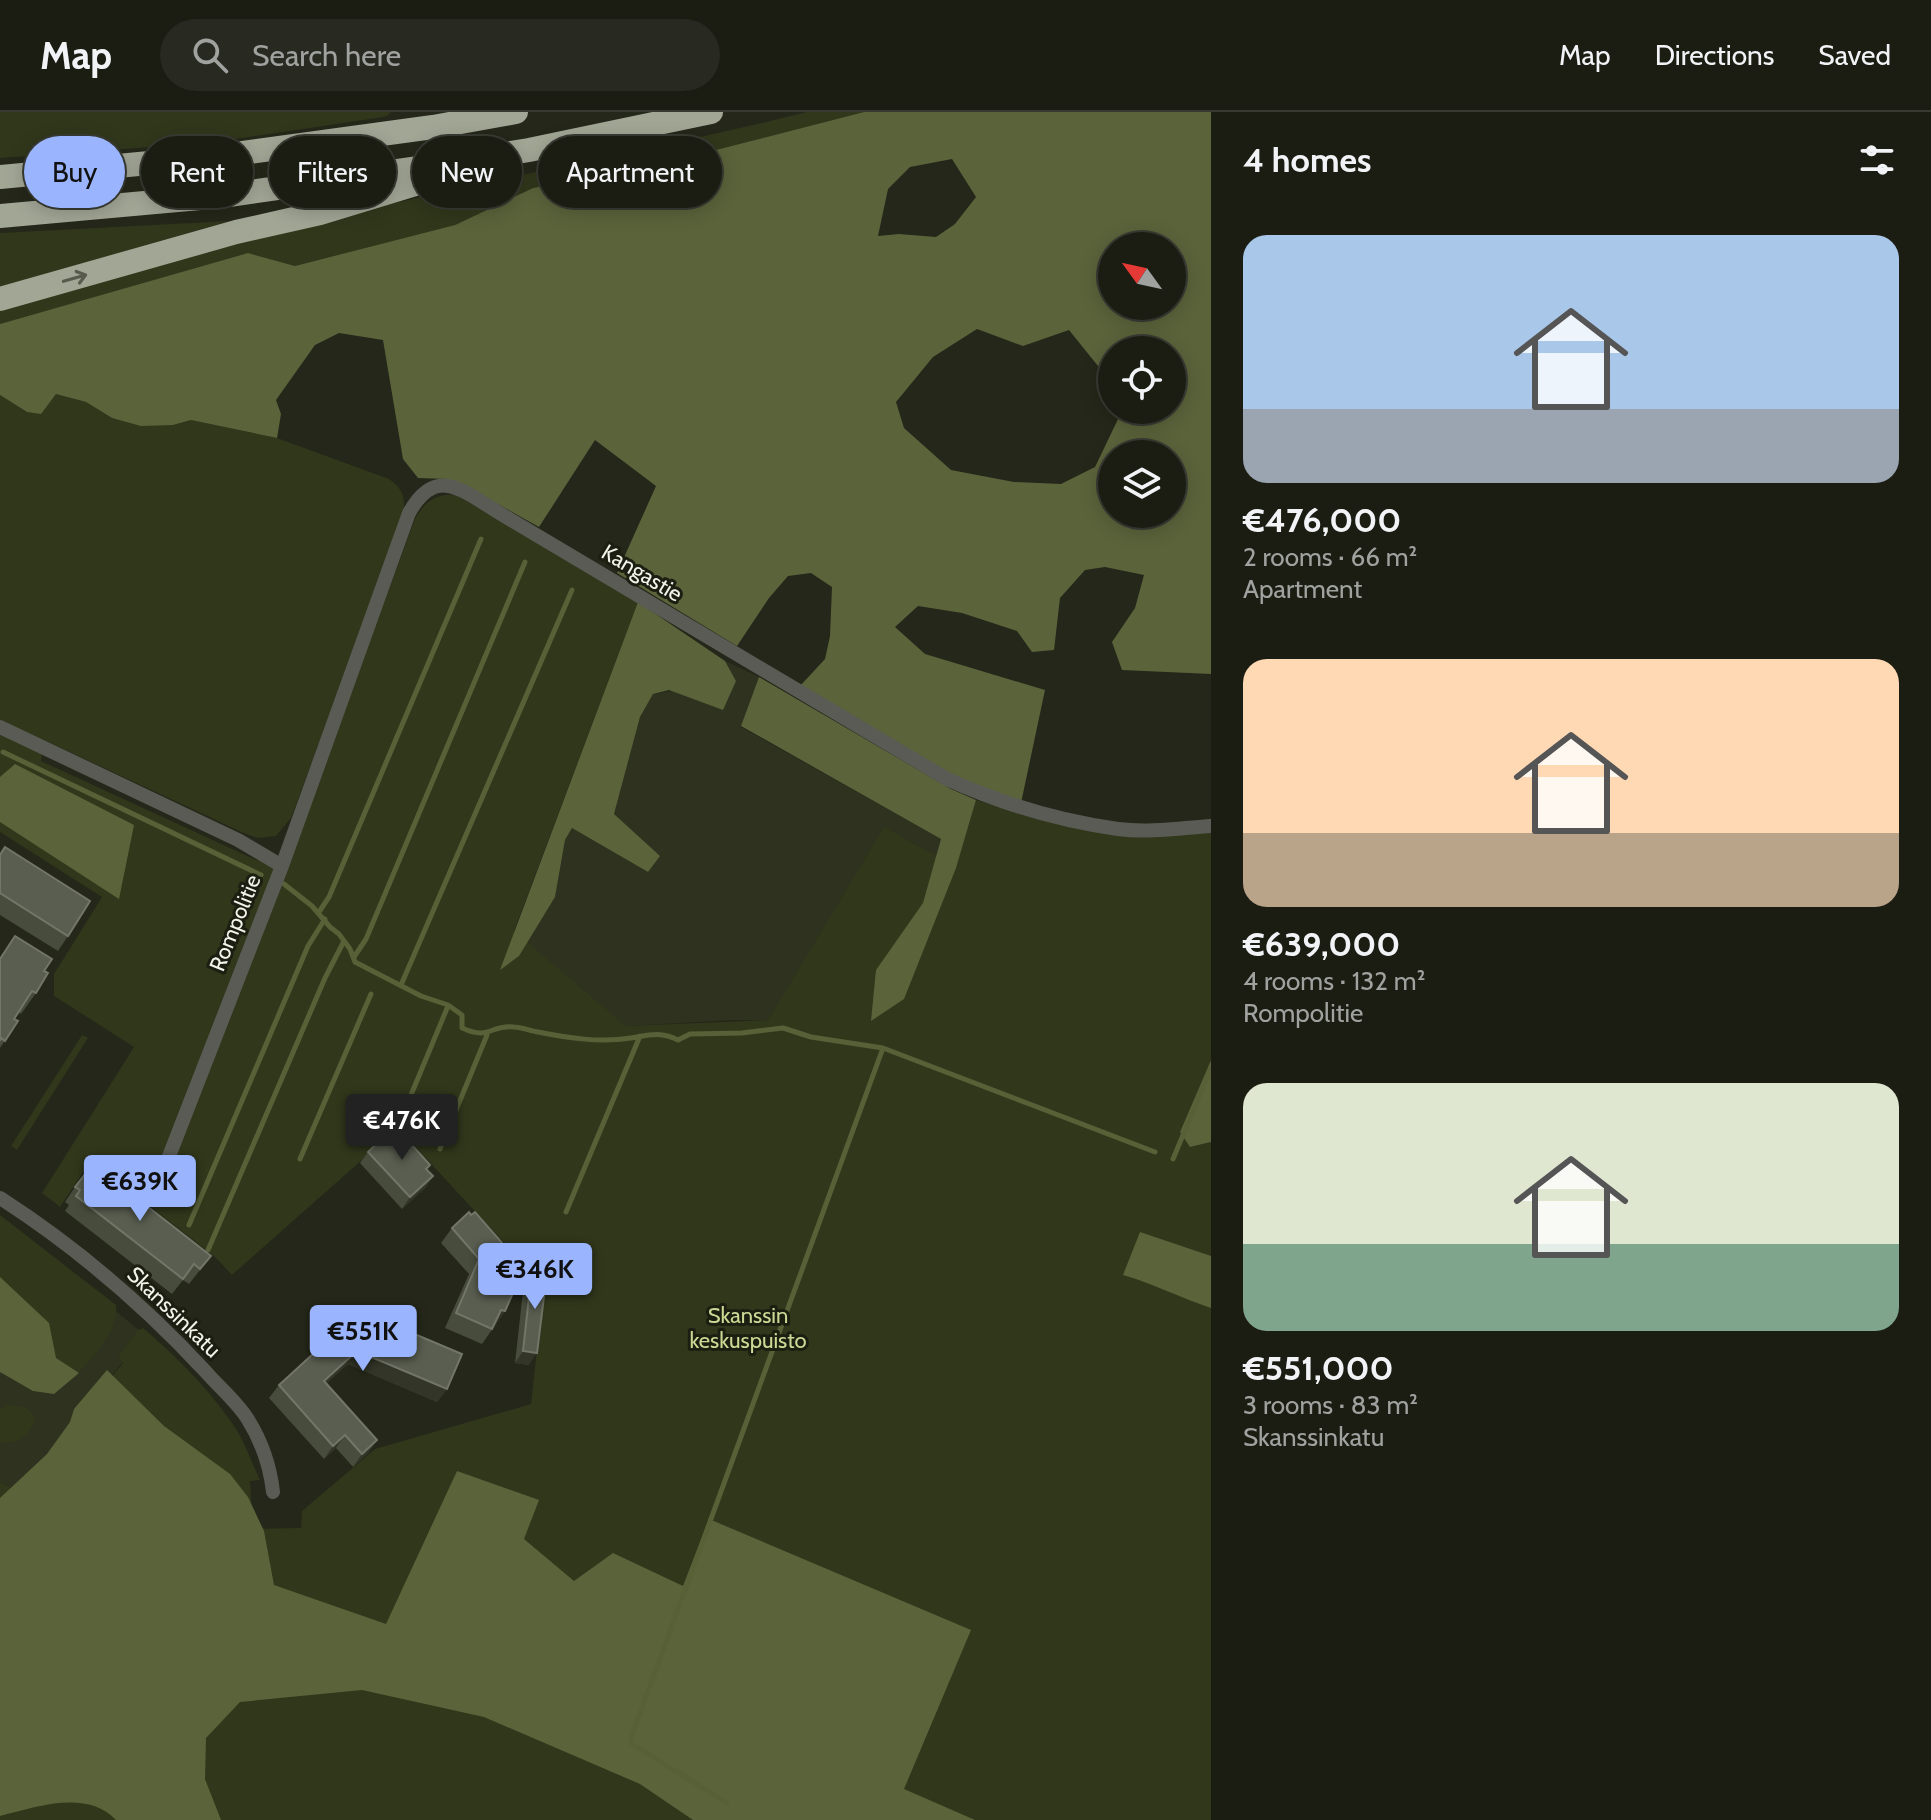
<!DOCTYPE html>
<meta charset="utf-8">
<style>
:root{--surface:#1b1d13;--page:#282a21;--text:#f1f3f6;--muted:#a0a2a0;--line:#393b33;--accent:#9ab5fd}
body{margin:0;font-family:Cabin,sans-serif;background:var(--page);color:var(--text);height:100vh;display:flex;flex-direction:column;font-size:30px;white-space:nowrap}
*{box-sizing:border-box;margin:0}
p{font-size:26px;color:var(--muted)}
.icon{flex:none;width:44px;height:44px;fill:none;stroke:currentColor;stroke-width:2;stroke-linecap:round;stroke-linejoin:round}
.map{position:relative;flex:1;overflow:hidden}
.side{display:flex;flex-direction:column;background:var(--surface);width:720px}
.side>*{flex:none}
.banner{position:absolute;left:24px;top:24px;width:760px;height:72px;display:flex;gap:16px}
.needle{width:52px;rotate:303deg}
.tools{position:absolute;left:1098px;top:120px;display:grid;gap:16px}
.tools a{display:grid;place-items:center;width:88px;height:88px;border-radius:50%;background:var(--surface);box-shadow:0 4px 20px #0003,0 0 0 2px var(--line);font-size:40px}
.price{position:absolute;translate:-50% -68px;padding:0 18px;border-radius:8px;background:var(--accent);color:#111;font-size:26px;line-height:52px;filter:drop-shadow(0 2px 4px #0008)}
.price::after{content:'';position:absolute;left:50%;top:48px;width:24px;height:18px;margin-left:-12px;background:inherit;clip-path:polygon(0 0,100% 0,50% 100%)}
.price.on{background:#222;color:#fff}
ul{padding:0;list-style:none}
li{display:grid;align-content:center;gap:16px;height:424px;padding:0 32px}
li span{display:grid;place-items:center;height:248px;border-radius:24px;color:#555}
li>.icon{margin-inline-start:auto}
span .icon{width:144px;height:144px;fill:#fffc;stroke-width:1}
li b{font-size:34px}
h2{display:flex;justify-content:space-between;align-items:center;height:96px;padding:0 32px;font-size:34px}
.pill{padding:0 28px;border-radius:36px;background:var(--surface);box-shadow:0 4px 20px #0003,0 0 0 2px var(--line);font-size:28px;line-height:72px}
.pill.on{background:var(--accent);color:#111}
header{display:flex;align-items:center;gap:48px;box-sizing:border-box;height:112px;padding:0 40px;background:var(--surface);border-bottom:2px solid var(--line)}
header strong{font-size:38px}
nav{display:flex;gap:44px;margin-inline-start:auto;font-size:28px}
.search{width:560px;height:72px;background:var(--page);display:flex;align-items:center;gap:20px;box-sizing:border-box;padding:0 28px;border-radius:44px;color:var(--muted);font-size:30px}
main{display:flex;flex:1;min-height:0}
.map>svg:first-child{display:block}
</style>
<header>
<strong>Map</strong>
<div class="search"><svg class="icon" aria-label="search" viewBox="0 0 24 24"><circle cx="10" cy="10" r="6"/><path d="M15 15l6 6"/></svg>Search here</div>
<nav><a>Map</a><a>Directions</a><a>Saved</a></nav>
</header>
<main>
<div class="map">
<svg width="1211" height="1708" viewBox="0 0 1211 1708">
<rect width="100%" height="100%" fill="#242719"/>
<path fill="#2e321e" d="M725 549 759 565 741 615 941 727 923 791 871 909 732 908 575 917 500 858 555 785 565 728 572 716 648 760 659 745 614 702 640 605 653 582 736 569Z
M117 1200 145 1223 17 1379 0 1370V1248L53 1279Z"/>
<path fill="#31371b" d="M0 0H391L387 4 377 6 208 31 0 46Z
M807 0H864L704 41 533 76 455 113 295 154 248 141 0 212V198C128 161 257 125 386 93 526 60 667 35 807 0Z
M229 109 0 175V121Z
M56 282 86 290 112 306 173 313 191 308 277 326 389 367C407 380 405 389 402 410L291 706 276 724 258 726 246 722 44 628 41 649 256 748 288 750 415 407C425 389 436 381 457 383L638 490 514 819 626 914 768 908 884 715 929 740 957 752 976 688 1012 699 1112 723 1211 718V948L1180 1020 1191 1035 1211 1030V1708H0V1370L17 1379 123 1251 118 1245 138 1218 143 1216C177 1245 212 1280 236 1317 246 1333 252 1351 260 1368L250 1369 253 1417 301 1416 302 1399 375 1337 531 1292 544 1174 398 1016 232 1163 214 1144 91 1048 60 1095 42 1081 134 935 54 884V862L102 785 0 720V283L27 300 41 301Z
M82 923 88 926 17 1038 11 1034Z
M0 1103 116 1193C119 1218 95 1242 79 1261L71 1257 0 1248Z
M8 1293C22 1293 29 1294 35 1307 31 1323 17 1334 0 1330V1297Z"/>
<path fill="#5b633b" fill-rule="evenodd" d="M864 0H1211V562L1122 558 1112 530 1135 496 1144 463 1105 455 1085 458 1060 486 1054 538 1032 540 1017 519 962 501 918 494 895 515 925 542 1045 578 1021 691 941 659 800 574 825 547 830 524 832 475 811 461 788 464 769 486 737 534 617 461 656 374 595 328 539 415 469 376 447 367 418 366 403 347 383 228 339 221 315 233 276 288 281 302 277 326 191 308 173 313 141 314 112 306 86 290 56 282 41 302 27 300 0 283V212L248 141 295 154 455 113 533 76 704 41ZM952 47 976 85 955 112 936 125 899 122 878 124 888 77 910 55ZM1112 134H1172V194H1112ZM977 217 1023 234 1069 218 1102 259 1112 283V238H1172V298H1118L1120 303 1095 355 1061 372 1014 370 951 358 904 316 896 290 933 245ZM1112 342H1172V402H1112Z
M638 490 725 549 736 569 723 598 669 578 653 582 640 605 614 702 660 744 648 760 572 716 565 728 555 785 519 844 500 858Z
M759 565 951 677 976 688 956 756 904 887 871 909 876 858 923 791 941 727 741 614Z
M15 652 134 713 119 787 0 710V665Z
M1211 948V1030L1190 1035 1180 1020Z
M1140 1120 1211 1144V1196C1181 1186 1154 1172 1123 1163Z
M0 1165 49 1211 56 1246 79 1261 54 1282 33 1279 0 1260Z
M107 1258 164 1314 230 1362 248 1385 264 1419 274 1473 386 1512 457 1359 539 1388 524 1427 574 1469 613 1441 683 1474 709 1407 971 1518 904 1677 975 1708H693L640 1672 484 1605 362 1578 240 1590 206 1626 205 1667 221 1708H116C87 1677 36 1695 0 1704V1386L47 1342 70 1310 74 1297Z"/>
<g fill="none" stroke-linecap="round" stroke-linejoin="round">
<path stroke="#586038" stroke-width="5" d="M3 640 261 763
M284 772 312 794 330 815 339 822 350 837 355 850 421 884 448 893 462 903V916C491 929 490 912 514 915 522 915 530 919 538 920 568 926 600 931 631 926 649 923 660 919 678 928L690 922 742 921 783 916 811 925 883 936 1155 1040
M319 800 329 785 481 427
M354 845 366 827 525 450
M401 873 572 478
M401 1007 448 894
M440 1037 487 923
M300 1047 371 882
M1173 1047 1211 956
M566 1100 640 924
M189 1113 308 834 325 807
M208 1138 325 866 344 829
M727 1691 632 1632 631 1626 883 936"/>
<path stroke="#5a5b55" stroke-width="14" d="M0 615 238 728 282 754 152 1088
M282 754 409 401C438 349 467 383 506 405L947 667C1000 691 1060 709 1118 717 1149 721 1181 716 1211 714
M0 1086C76 1135 145 1194 206 1260 219 1275 236 1289 247 1306 261 1328 270 1353 273 1380"/>
<path stroke="#a2a695" stroke-width="24" d="M0 65 213 45 433 15 516 0
M0 104 222 84 440 53 529 38 711 0
M0 187 236 120 320 101 435 66"/>
</g>
<path fill="#484c3d" d="M0 742 68 824 58 839 0 803Z
M15 824 44 859 36 881 21 902 18 900 14 907 18 909 0 936V846Z
M399 1027 430 1053 427 1058 433 1064 425 1076 402 1097 360 1051 368 1040Z
M75 1075 211 1144 189 1172 183 1168 172 1182 65 1099 69 1093 65 1090Z
M469 1100 505 1199 482 1232 445 1216 469 1162 441 1131 452 1116Z
M532 1158 529 1253 515 1251 524 1170Z
M360 1199 447 1277 437 1290 348 1252 326 1271 377 1328 368 1341 353 1355 336 1336 324 1347 269 1286 279 1273Z"/>
<path fill="#323527" d="M433 1064 425 1076 402 1097 410 1085Z
M501 1198 505 1199 494 1215 490 1213Z
M357 1239 447 1277 437 1290 348 1252 315 1282 324 1269Z
M523 1239 537 1241 529 1253 515 1251Z
M345 1323 336 1336 324 1347 333 1334Z
M377 1328 368 1341 353 1355 362 1342Z"/>
<path fill="#5a5e50" stroke="#727568" stroke-width="2" d="M5 735 90 789 68 824 0 781V743Z
M15 824 52 847 44 859 48 861 36 881 32 879 14 907 18 909 5 929 1 926 0 929V847Z
M391 1018 399 1027 403 1023 430 1053 426 1057 433 1064 410 1085 368 1040Z
M93 1052 211 1144 200 1157 194 1152 183 1167 76 1084 80 1078 75 1075Z
M469 1100 471 1103 475 1100 524 1156 505 1199 501 1198 492 1217 456 1201 479 1147 452 1116Z
M532 1158 547 1160 537 1241 523 1239Z
M360 1199 462 1242 447 1277 357 1239 324 1269 377 1328 362 1342 345 1323 333 1334 279 1273Z"/>
<defs><path id="oneway-shaft" d="M-6 0H5M1.5-3L5.5 0L1.5 3" fill="none" stroke-width="1.6" stroke-linecap="round" stroke-linejoin="round" transform="scale(2)"/></defs>
<use stroke="#585b4c" href="#oneway-shaft" transform="translate(75 166) rotate(-16)"/>
<g text-anchor="middle" dominant-baseline="central" stroke-width="6" stroke-linejoin="round" paint-order="stroke">
<g font-size="22" fill="#f2f4eb" stroke="#1b1e10">
<text transform="translate(642 461) rotate(31)">Kangastie</text>
<text transform="translate(235 811) rotate(-68)">Rompolitie</text>
<text transform="translate(174 1200) rotate(44)">Skanssinkatu</text>
</g>
<g font-size="22" fill="#cbd995" stroke="#1b1e10">
<text x="748" y="1203">Skanssin<tspan x="748" dy="25">keskuspuisto</tspan></text>
</g>
</g>
</svg>
<div class="tools">
<a><svg class="needle" viewBox="-14 -14 28 28"><path d="M0-13l5 13h-10z" fill="#e53935"/><path d="M0 13l5-13h-10z" fill="#a0a2a0"/></svg></a>
<a><svg class="icon" aria-label="locate" viewBox="0 0 24 24"><circle cx="12" cy="12" r="6"/><path d="M12 2v4M12 18v4M2 12h4M18 12h4"/></svg></a>
<a><svg class="icon" aria-label="layers" viewBox="0 0 24 24"><path d="M12 4l9 5-9 5-9-5zM3 14l9 5 9-5"/></svg></a>
</div>
<b class="price on" style="left:402px;top:1050px">€476K</b>
<b class="price" style="left:140px;top:1111px">€639K</b>
<b class="price" style="left:535px;top:1199px">€346K</b>
<b class="price" style="left:363px;top:1261px">€551K</b>
<div class="banner">
<a class="pill on">Buy</a>
<a class="pill">Rent</a>
<a class="pill">Filters</a>
<a class="pill">New</a>
<a class="pill">Apartment</a>
</div>
</div>
<section class="side">
<h2>4 homes<svg class="icon" aria-label="filters" viewBox="0 0 24 24"><path d="M4 7h16M4 17h16"/><circle cx="9" cy="7" r="2"/><circle cx="15" cy="17" r="2"/></svg></h2>
<ul>
<li><span style="background:linear-gradient(#a9c7e8 70%,#9aa5b1 0)"><svg class="icon" aria-label="home" viewBox="0 0 24 24"><path d="M3 11l9-7 9 7M6 9v11h12V9"/></svg></span><div><b>€476,000</b><p>2 rooms · 66 m²</p><p>Apartment</p></div></li>
<li><span style="background:linear-gradient(#ffd9b3 70%,#b9a48a 0)"><svg class="icon" aria-label="home" viewBox="0 0 24 24"><path d="M3 11l9-7 9 7M6 9v11h12V9"/></svg></span><div><b>€639,000</b><p>4 rooms · 132 m²</p><p>Rompolitie</p></div></li>
<li><span style="background:linear-gradient(#dfe7d0 65%,#7fa58c 0)"><svg class="icon" aria-label="home" viewBox="0 0 24 24"><path d="M3 11l9-7 9 7M6 9v11h12V9"/></svg></span><div><b>€551,000</b><p>3 rooms · 83 m²</p><p>Skanssinkatu</p></div></li>
</ul>
</section>
</main>
